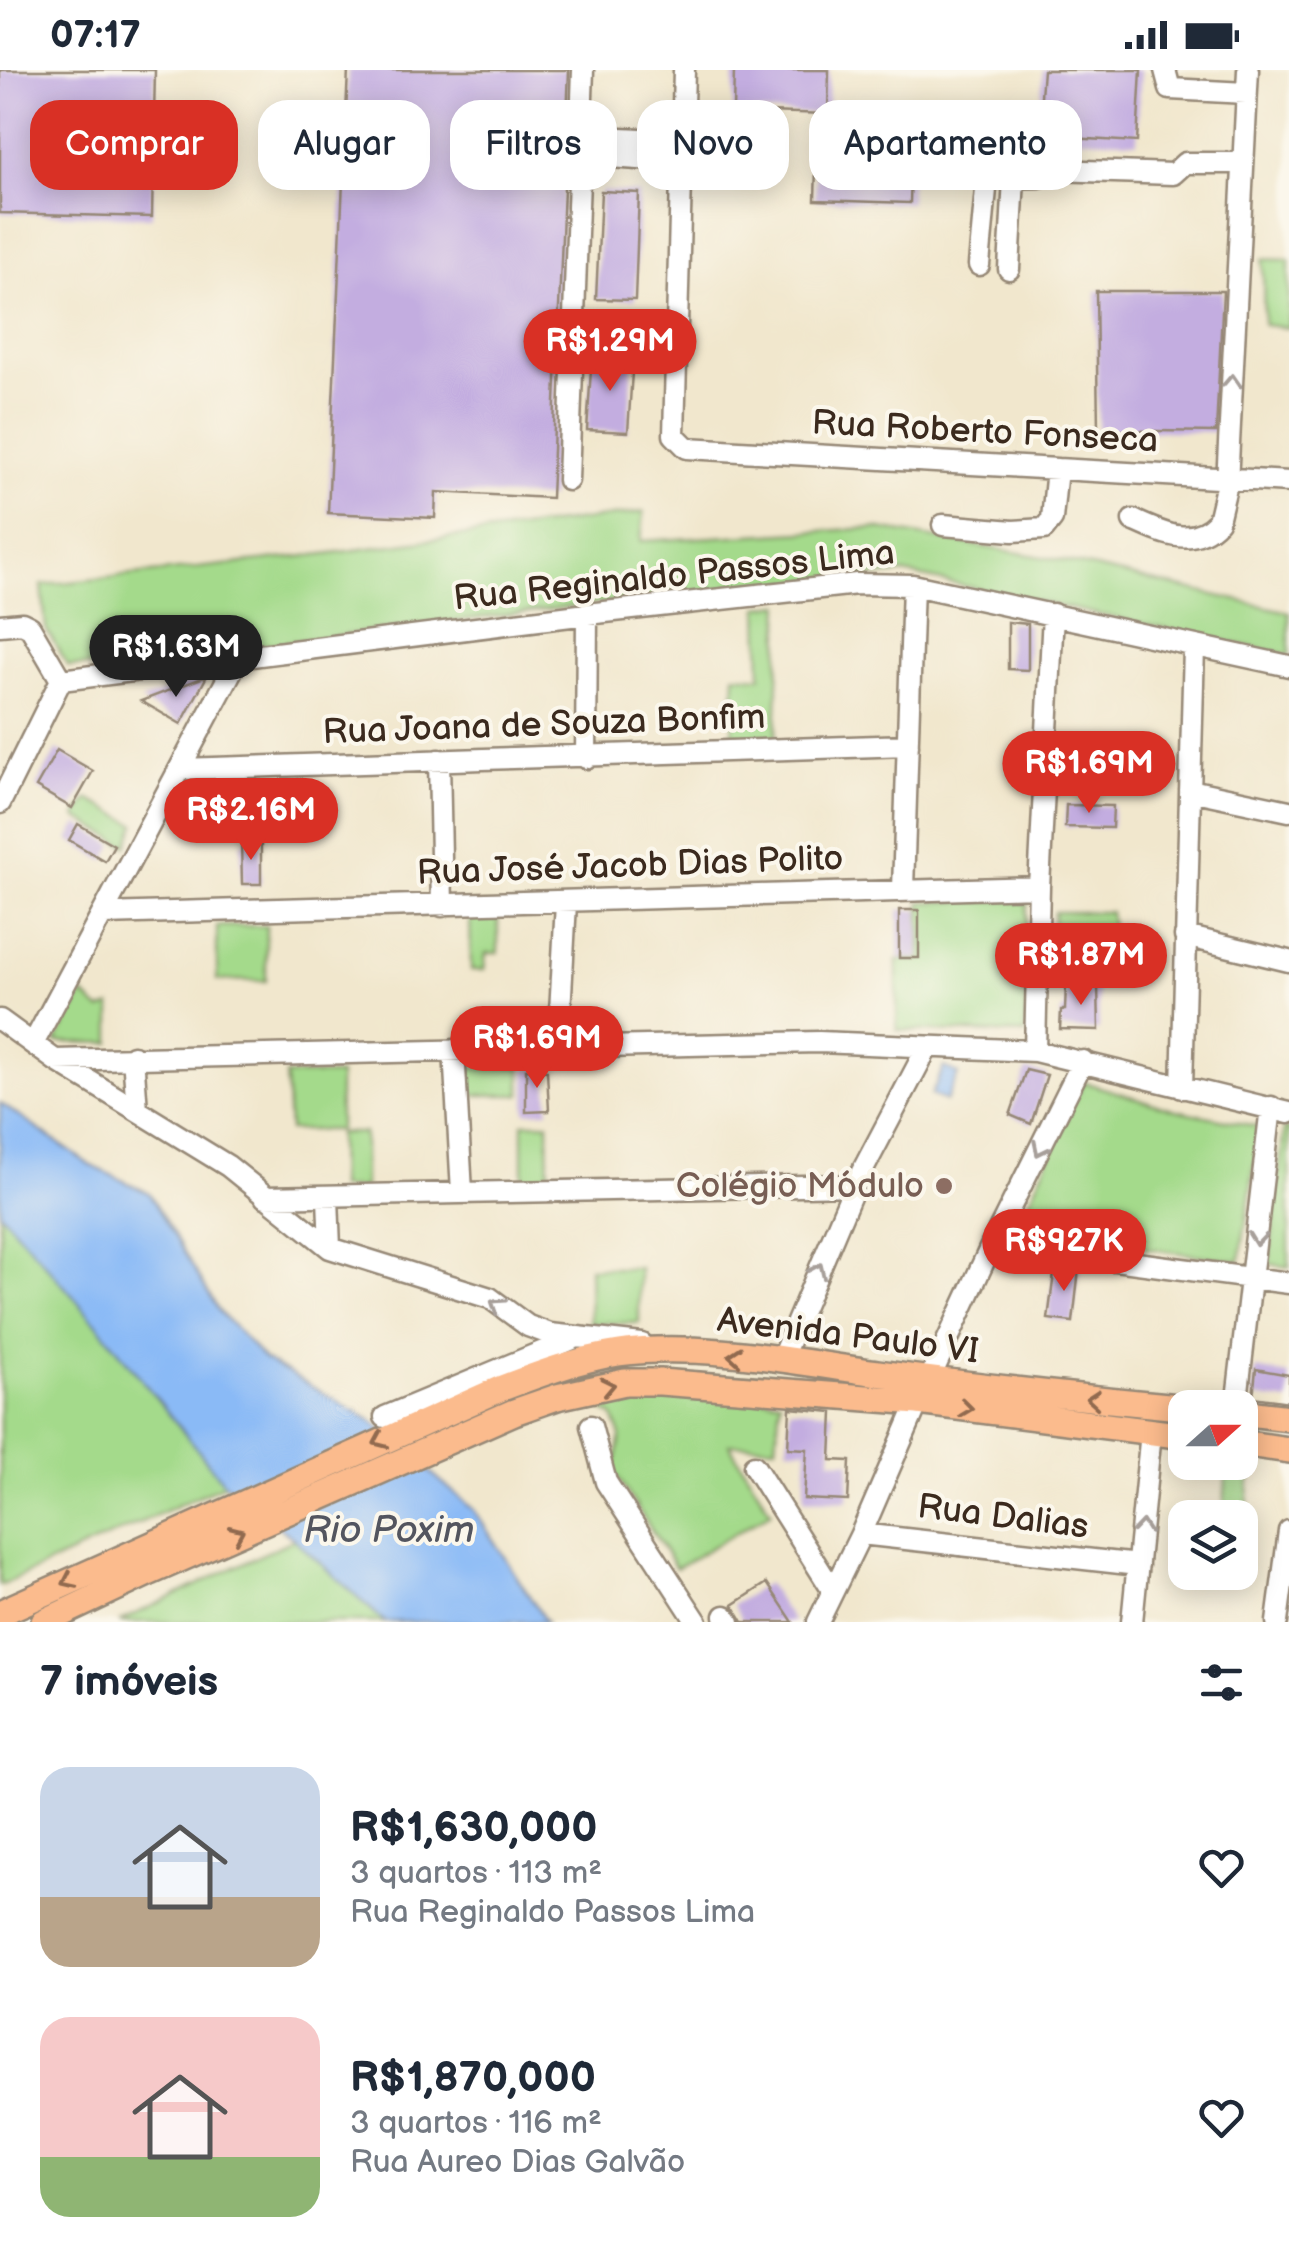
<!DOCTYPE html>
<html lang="pt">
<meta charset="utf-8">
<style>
:root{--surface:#fff;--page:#f6f6f7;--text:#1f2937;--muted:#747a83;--accent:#d93025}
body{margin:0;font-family:"Balsamiq Sans",sans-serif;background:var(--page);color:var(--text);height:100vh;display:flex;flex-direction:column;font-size:38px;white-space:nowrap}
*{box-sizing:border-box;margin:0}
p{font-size:32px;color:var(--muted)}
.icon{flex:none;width:55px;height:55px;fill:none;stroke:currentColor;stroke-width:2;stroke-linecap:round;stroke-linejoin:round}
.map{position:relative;height:1552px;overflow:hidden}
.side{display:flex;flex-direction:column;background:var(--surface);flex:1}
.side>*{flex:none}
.guide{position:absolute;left:30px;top:30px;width:1230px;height:90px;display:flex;gap:20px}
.needle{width:65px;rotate:69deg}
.fabs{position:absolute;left:1168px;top:1320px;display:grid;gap:20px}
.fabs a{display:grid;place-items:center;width:90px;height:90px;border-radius:20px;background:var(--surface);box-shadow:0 5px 25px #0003;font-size:50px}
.price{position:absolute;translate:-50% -85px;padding:0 22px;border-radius:35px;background:var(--accent);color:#fff;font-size:32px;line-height:65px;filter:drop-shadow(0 2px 5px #0008)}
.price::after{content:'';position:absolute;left:50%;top:60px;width:30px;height:22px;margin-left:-15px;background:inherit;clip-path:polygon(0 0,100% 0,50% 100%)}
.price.on{background:#222;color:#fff}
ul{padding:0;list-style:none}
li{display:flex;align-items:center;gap:30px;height:250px;padding:0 40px}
li span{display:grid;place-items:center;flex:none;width:280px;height:200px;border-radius:30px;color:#555}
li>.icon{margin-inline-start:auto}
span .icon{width:120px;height:120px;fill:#fffc;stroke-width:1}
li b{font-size:42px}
h2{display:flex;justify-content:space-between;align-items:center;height:120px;padding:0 40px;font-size:42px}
.chip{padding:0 35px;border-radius:30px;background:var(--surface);box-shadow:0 5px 25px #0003;font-size:35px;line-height:90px}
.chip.on{background:var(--accent);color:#fff}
.status{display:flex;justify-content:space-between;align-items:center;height:70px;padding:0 50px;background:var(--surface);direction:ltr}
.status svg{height:28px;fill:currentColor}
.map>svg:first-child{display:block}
</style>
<div class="status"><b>07:17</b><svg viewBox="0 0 49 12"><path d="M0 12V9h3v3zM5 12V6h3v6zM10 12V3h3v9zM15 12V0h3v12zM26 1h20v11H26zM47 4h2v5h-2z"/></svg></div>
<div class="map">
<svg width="1289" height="1552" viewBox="0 0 1289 1552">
<rect width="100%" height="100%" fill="#fbf7ec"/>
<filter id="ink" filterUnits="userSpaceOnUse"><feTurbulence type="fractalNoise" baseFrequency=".01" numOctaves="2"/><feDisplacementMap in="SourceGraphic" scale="20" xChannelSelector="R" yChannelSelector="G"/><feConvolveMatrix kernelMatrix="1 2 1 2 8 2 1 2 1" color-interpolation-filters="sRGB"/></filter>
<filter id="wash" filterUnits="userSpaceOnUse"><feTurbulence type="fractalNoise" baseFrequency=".0048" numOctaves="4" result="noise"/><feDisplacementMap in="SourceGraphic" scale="40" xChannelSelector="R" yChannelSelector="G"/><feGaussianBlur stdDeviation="2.25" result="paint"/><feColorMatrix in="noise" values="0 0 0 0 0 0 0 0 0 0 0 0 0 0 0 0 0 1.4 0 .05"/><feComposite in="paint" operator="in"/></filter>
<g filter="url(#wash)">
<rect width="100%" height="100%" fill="#f1e7cd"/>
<path fill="#a4da8b" stroke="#708254" stroke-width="2.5" d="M1263 189 1289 190V258L1264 255Z
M644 442 641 471 875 458 1060 490 1289 542V585L904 503 634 529 94 596H68L46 559 42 515 324 484Z
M781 534 776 667 732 666 735 605 761 607 759 537Z
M88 729 136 754 127 776 76 747Z
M1027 830 1025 964 897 960V890H921V832Z
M1054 842H1110L1113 866H1053Z
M470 848H498V883H486L484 900H471Z
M217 856H266V911L217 910Z
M83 924 100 940 111 936V973L56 972Z
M469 997H521V1025H469Z
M286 1005H339V1060H289Z
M1083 1012 1176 1040 1260 1057 1240 1191 1016 1161Z
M523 1053H548L549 1108H523Z
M1284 1058 1289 1059V1197L1269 1194Z
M338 1063H364V1118H339Z
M0 1142 98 1255 225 1414 0 1516Z
M589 1198H639V1253H590Z
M697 1322 780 1330 776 1376 729 1374 771 1442 676 1498 614 1402 621 1366 613 1346 594 1335Z
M1240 1387 1251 1388 1247 1439 1224 1437 1227 1393 1240 1392Z
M294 1469 385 1552H119Z"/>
<path fill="#8abaf6" stroke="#62728a" stroke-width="2.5" d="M944 997 958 1004 946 1031 931 1025Z
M0 1033 90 1095 149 1123 219 1241 264 1289 372 1351 474 1440 546 1552H385L294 1469 225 1414 98 1255 0 1142Z"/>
<g id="blocks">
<path fill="#c3ade0" d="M0 0H155L152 147 0 143Z
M348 0H569L551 428 436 422 435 448 328 443Z
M734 0H829L828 44 733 41Z
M1043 0H1141L1137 72 1038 66Z
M817 61 912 64 910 133 815 130Z
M601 121 639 123 635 230 596 229Z
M1096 221H1223L1216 362 1098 360Z
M592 285 633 287 628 362 587 360Z
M1008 552 1028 554V600L1008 599Z
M207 606 181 654 141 631Z
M57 680 93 701 72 738 36 717Z
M1066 735 1113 736 1112 758 1065 757Z
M78 754 114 775 105 791 69 770Z
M261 771V814H242L241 772Z
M899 840H919V888H899Z
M1066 914 1098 915 1099 960 1060 959 1061 940H1065Z
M526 999 547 1001 549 1041 526 1042Z
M1026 1000 1047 1005 1031 1054 1010 1045Z
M1055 1196 1079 1199 1073 1252 1048 1249Z
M1256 1299 1289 1305V1332L1253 1327Z
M790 1338 833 1342 831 1390 850 1391 848 1431 804 1429 807 1379 788 1378Z
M767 1513 793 1552H743L733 1535Z"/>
</g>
</g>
<g filter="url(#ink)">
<use href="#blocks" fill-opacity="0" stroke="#968876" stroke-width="2.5"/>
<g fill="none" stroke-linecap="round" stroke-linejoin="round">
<g stroke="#968876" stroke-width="25">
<path id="minor" d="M684 0 674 365 687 378 1289 412
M1165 0 1170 19 1246 23
M580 66 682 71
M581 85 681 92
M979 195 987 108 1040 107 1055 100 1173 104 1185 93H1243
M1009 199 1014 108
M568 410 583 0
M1133 450C1162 463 1192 479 1218 451L1227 413 1248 0
M943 455 1013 461 1044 459 1052 449 1057 399
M0 555 22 553 30 557 61 610
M61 610 587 544 857 514 913 515 1289 596
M586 688 587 544
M439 690 442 836
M181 699 908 675
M1190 720 1289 741
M0 733 61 610
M903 819 913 515
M104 844 1039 817
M1185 866 1289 891
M0 950 55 990 228 1096 330 1178 490 1228 528 1256 550 1264 642 1274
M33 974 239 587
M558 979 566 833
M454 980 462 1122
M1035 981 1039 817 1053 544
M133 986 137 1040
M55 990 819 972 1035 981 1289 1043
M1182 1018 1194 577
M265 1127 855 1115
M328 1128 330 1178
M992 1174 1289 1213
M781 1290 855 1115 927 978
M929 1310 992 1174 1083 991
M1236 1338 1271 1037
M385 1347 575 1268
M591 1356 606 1412 697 1552
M754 1396 833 1521
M861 1464 1138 1495
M725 1546 729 1552
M818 1552 861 1464 918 1332
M1132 1552 1151 1362
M1277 1552 1289 1461"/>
</g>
<g stroke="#968876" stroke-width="30">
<path id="major" d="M1240 1342 1289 1348
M1240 1373 1289 1380
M0 1543 502 1318C539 1304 579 1289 619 1283 700 1272 797 1292 878 1303 982 1317 1085 1328 1190 1338
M44 1552 148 1503 514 1342 557 1327 625 1312H660L918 1332 1185 1366"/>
</g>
<use href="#minor" stroke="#fff" stroke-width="20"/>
<use href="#major" stroke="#fbbb8d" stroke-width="25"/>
</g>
<defs><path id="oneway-chevron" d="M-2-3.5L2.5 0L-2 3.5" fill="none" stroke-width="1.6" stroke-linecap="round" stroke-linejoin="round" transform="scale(2.5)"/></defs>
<g stroke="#a79f9a">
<use href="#oneway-chevron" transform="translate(1232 311) rotate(-87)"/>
<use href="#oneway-chevron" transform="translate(1040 1079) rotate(116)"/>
<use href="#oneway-chevron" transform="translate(1257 1169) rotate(96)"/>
<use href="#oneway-chevron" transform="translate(818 1200) rotate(-66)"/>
<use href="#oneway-chevron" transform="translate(497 1235) rotate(-147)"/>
<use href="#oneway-chevron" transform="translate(1142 1457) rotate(-85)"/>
</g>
<g stroke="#916b50">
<use href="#oneway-chevron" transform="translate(735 1286) rotate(-175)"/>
<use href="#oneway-chevron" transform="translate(608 1316) rotate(-12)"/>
<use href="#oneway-chevron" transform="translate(1093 1329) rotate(-175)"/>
<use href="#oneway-chevron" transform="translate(966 1338) rotate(7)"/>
<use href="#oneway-chevron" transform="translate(380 1371) rotate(156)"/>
<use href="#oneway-chevron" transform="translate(237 1463) rotate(-24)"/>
<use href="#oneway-chevron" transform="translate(69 1511) rotate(155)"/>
</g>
</g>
<circle fill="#8d6e63" stroke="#fbf7ec" stroke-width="4" cx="944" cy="1116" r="10"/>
<g text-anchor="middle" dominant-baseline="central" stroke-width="8" stroke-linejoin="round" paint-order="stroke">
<g font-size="35" fill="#3b2a1e" stroke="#fbf7ec">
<text transform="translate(985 362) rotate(3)">Rua Roberto Fonseca</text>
<text transform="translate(674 506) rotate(-6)">Rua Reginaldo Passos Lima</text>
<text transform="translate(544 655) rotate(-2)">Rua Joana de Souza Bonfim</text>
<text transform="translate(630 796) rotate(-2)">Rua José Jacob Dias Polito</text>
<text transform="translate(848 1266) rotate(7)">Avenida Paulo VI</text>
<text transform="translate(1003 1447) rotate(7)">Rua Dalias</text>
</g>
<g font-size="35" fill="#785e54" stroke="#fbf7ec" text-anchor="end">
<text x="924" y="1116">Colégio Módulo</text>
</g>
<g font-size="38" font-style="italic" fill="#53555f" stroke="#fbf7ec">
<text x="389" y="1460">Rio Poxim</text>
</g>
</g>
</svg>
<div class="fabs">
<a><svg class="needle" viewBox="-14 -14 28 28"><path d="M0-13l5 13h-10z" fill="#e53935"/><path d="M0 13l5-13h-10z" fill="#747a83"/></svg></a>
<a><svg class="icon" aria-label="layers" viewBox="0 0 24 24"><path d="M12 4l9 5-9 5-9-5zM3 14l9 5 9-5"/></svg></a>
</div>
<b class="price" style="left:610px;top:324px">R$1.29M</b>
<b class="price on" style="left:176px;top:630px">R$1.63M</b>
<b class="price" style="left:1089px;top:746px">R$1.69M</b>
<b class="price" style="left:251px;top:793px">R$2.16M</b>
<b class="price" style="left:1081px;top:938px">R$1.87M</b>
<b class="price" style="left:537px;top:1021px">R$1.69M</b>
<b class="price" style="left:1064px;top:1224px">R$927K</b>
<div class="guide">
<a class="chip on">Comprar</a>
<a class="chip">Alugar</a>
<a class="chip">Filtros</a>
<a class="chip">Novo</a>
<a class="chip">Apartamento</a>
</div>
</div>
<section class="side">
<h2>7 imóveis<svg class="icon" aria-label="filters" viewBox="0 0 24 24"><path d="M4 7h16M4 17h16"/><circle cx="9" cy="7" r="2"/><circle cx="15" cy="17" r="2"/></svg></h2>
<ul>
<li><span style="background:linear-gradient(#c9d6e8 65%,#b9a48a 0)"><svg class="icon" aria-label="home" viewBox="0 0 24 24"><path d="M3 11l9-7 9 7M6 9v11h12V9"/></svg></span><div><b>R$1,630,000</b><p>3 quartos · 113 m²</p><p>Rua Reginaldo Passos Lima</p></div><svg class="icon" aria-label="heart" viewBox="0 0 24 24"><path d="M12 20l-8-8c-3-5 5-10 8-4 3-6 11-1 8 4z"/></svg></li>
<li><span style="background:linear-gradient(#f6c9c9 70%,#8fb573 0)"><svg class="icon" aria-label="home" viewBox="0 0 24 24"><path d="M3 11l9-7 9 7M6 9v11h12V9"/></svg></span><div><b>R$1,870,000</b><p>3 quartos · 116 m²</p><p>Rua Aureo Dias Galvão</p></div><svg class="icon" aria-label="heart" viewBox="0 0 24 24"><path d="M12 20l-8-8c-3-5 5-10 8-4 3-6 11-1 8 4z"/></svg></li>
</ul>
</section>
